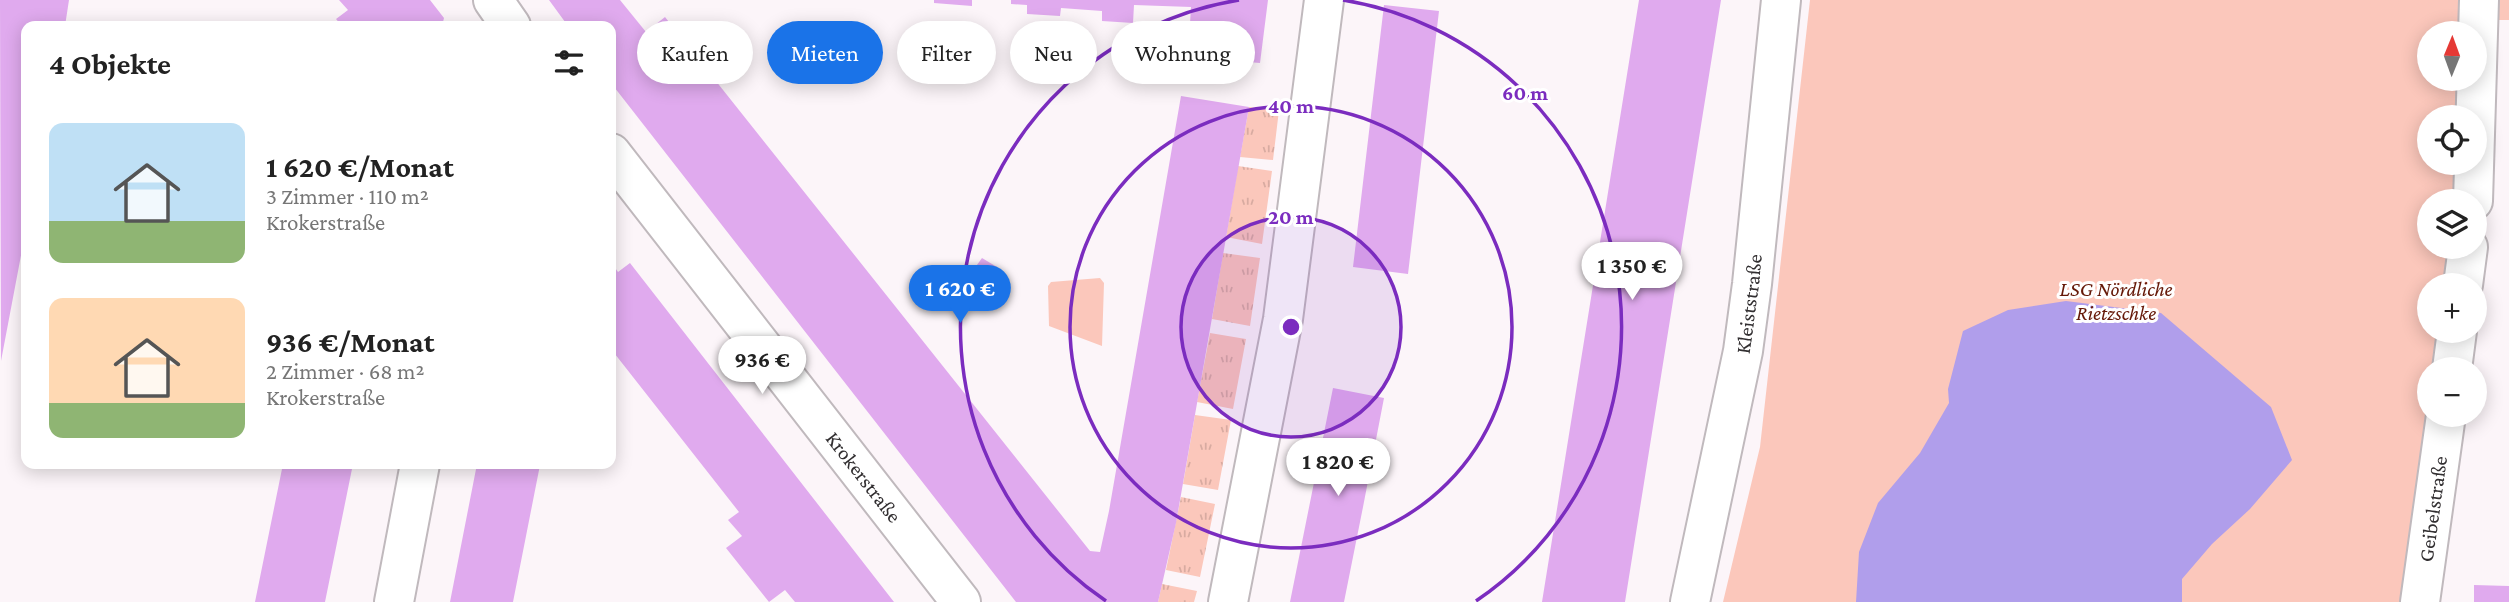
<!DOCTYPE html>
<html lang="de">
<meta charset="utf-8">
<style>
:root{--surface:#fff;--page:#f2f2f2;--text:#222;--muted:#767676;--accent:#1a73e8}
body{margin:0;font-family:"Crimson Pro",serif;background:var(--page);color:var(--text);height:100vh;display:flex;flex-direction:column;font-size:26px;white-space:nowrap}
*{box-sizing:border-box;margin:0}
p{font-size:23px;color:var(--muted)}
.icon{flex:none;width:38px;height:38px;fill:none;stroke:currentColor;stroke-width:2;stroke-linecap:round;stroke-linejoin:round}
.map{position:relative;flex:1;overflow:hidden}
.side{position:absolute;left:21px;top:21px;width:595px;height:448px;display:flex;flex-direction:column;background:var(--surface);border-radius:14px;box-shadow:0 4px 18px #0003}
.side>*{flex:none}
.banner{position:absolute;left:637px;top:21px;width:665px;height:63px;display:flex;gap:14px}
.needle{width:46px;rotate:1deg}
.fabs{position:absolute;left:2417px;top:21px;display:grid;gap:14px}
.fabs a{display:grid;place-items:center;width:70px;height:70px;border-radius:50%;background:var(--surface);box-shadow:0 4px 18px #0003;font-size:35px}
.price{position:absolute;translate:-50% -60px;padding:0 16px;border-radius:24px;background:#fff;color:#222;font-size:23px;line-height:46px;filter:drop-shadow(0 2px 4px #0008)}
.price::after{content:'';position:absolute;left:50%;top:42px;width:21px;height:16px;margin-left:-10px;background:inherit;clip-path:polygon(0 0,100% 0,50% 100%)}
.price.active{background:var(--accent);color:#fff}
ul{padding:0;list-style:none}
li{display:flex;align-items:center;gap:21px;height:175px;padding:0 28px}
li span{display:grid;place-items:center;flex:none;width:196px;height:140px;border-radius:14px;color:#555}
li>.icon{margin-inline-start:auto}
span .icon{width:84px;height:84px;fill:#fffc;stroke-width:1}
li b{font-size:30px}
h2{display:flex;justify-content:space-between;align-items:center;height:84px;padding:0 28px;font-size:30px}
.pill{padding:0 24px;border-radius:32px;background:var(--surface);box-shadow:0 4px 18px #0003;font-size:24px;line-height:63px}
.pill.active{background:var(--accent);color:#fff}
.map>svg:first-child{display:block}
</style>
<div class="map">
<svg width="2509" height="602" viewBox="0 0 2509 602">
<defs>
<pattern id="grass-tufts" width="24" height="20" patternUnits="userSpaceOnUse" patternTransform="scale(1.75)"><rect width="24" height="20" fill="#fbc7bb"/><path d="M3 7l-1-3M5 7V3M7 7l1-3M15 17l-1-3M17 17v-4M19 17l1-3" fill="none" stroke="#d8aba1"/></pattern>
</defs>
<rect width="100%" height="100%" fill="#fcf5f9"/>
<path fill="url(#grass-tufts)" d="M1249 107 1279 110 1273 160 1240 157Z
M1238 166 1272 171 1262 244 1226 237Z
M1223 253 1260 258 1250 326 1212 319Z
M1210 333 1246 339 1233 409 1197 402Z
M1195 415 1231 420 1218 490 1183 484Z
M1181 497 1215 504 1200 577 1166 570Z
M1162 584 1197 591 1194 602H1158Z"/>
<path fill="#fbc7bb" d="M1810 0H2509V20H2468L2467 33H2429V79H2466L2465 117H2429V163H2463L2458 201H2429V247H2451L2446 285H2429V331H2439L2434 369H2429V412L2405 602H1723L1760 447Z
M1100 278 1104 283 1102 346 1049 326 1048 286 1051 282Z"/>
<path fill="#b09eeb" d="M2066 301 2161 313 2271 407 2292 460 2250 509 2212 544 2182 579V602H1856L1859 552 1878 503 1920 453 1949 403 1948 389 1963 331 2008 310Z"/>
<path fill="#e0aaee" d="M0 0H69L65 26H26V229L1 361Z
M339 0H430L444 18 442 26H342L336 19 348 10Z
M549 0H620L646 32 665 17 1090 551 1100 552 1109 511 1181 96 1249 107 1176 523 1158 602H1016L611 83V26H568Z
M934 0H972V6L934 3Z
M1011 0H1268L1260 63 1188 57 1191 7 1134 5 1133 23 1102 21V11L1061 8 1060 16 1027 14V5L1011 4Z
M1639 0H1721L1625 602H1542Z
M1384 5 1439 11 1408 274 1353 267Z
M982 258 997 267 984 287 969 276Z
M611 262 618 272 630 263 894 602H795L785 590 769 602 726 548 742 536 728 520 739 512 611 349Z
M1333 388 1384 398 1363 507 1344 602H1290Z
M283 464H353L325 602H255Z
M477 464 540 465 513 602H450Z
M2474 585 2509 586V602H2474Z"/>
<g fill="none" stroke-linecap="round" stroke-linejoin="round">
<g stroke="#c0b9bd" stroke-width="42">
<g id="minor">
<path d="M493 0 511 26"/>
<path id="s1" d="M611 153 961 602"/>
<path d="M2473 201 2479 0"/>
<path d="M2463 285 2468 247"/>
<path d="M2452 369 2457 331"/>
<path d="M394 602 420 464"/>
<path d="M1228 602 1283 319 1324 0"/>
<path id="s2" d="M1690 602 1743 351 1752 284 1781 0"/>
<path id="s3" d="M2420 602 2446 415"/>
</g>
</g>
<use href="#minor" stroke="#fff" stroke-width="38"/>
</g>
<circle cx="1291" cy="327" r="110" fill="#7b2cbf" fill-opacity=".12"/>
<g fill="none" stroke="#7b2cbf" stroke-width="3.5">
<circle cx="1291" cy="327" r="110"/>
<circle cx="1291" cy="327" r="221"/>
<path d="M1106 601A331 331 0 0 1 1239 0M1343 0A331 331 0 0 1 1476 601"/>
</g>
<g text-anchor="middle" dominant-baseline="central" stroke-width="6" stroke-linejoin="round" paint-order="stroke">
<g font-size="21" font-style="italic" fill="#651807" stroke="#fff">
<text x="2116" y="289">LSG Nördliche<tspan x="2116" dy="24">Rietzschke</tspan></text>
</g>
<g font-size="21" fill="#322f31" stroke="#fff">
<text stroke="none"><textPath href="#s2" startOffset="304">Kleiststraße</textPath></text>
<text stroke="none"><textPath href="#s1" startOffset="411">Krokerstraße</textPath></text>
<text stroke="none"><textPath href="#s3" startOffset="94">Geibelstraße</textPath></text>
</g>
</g>
<circle cx="1291" cy="327" r="10" fill="#7b2cbf" stroke="#fff" stroke-width="3.5"/>
<g font-size="21" text-anchor="middle" font-weight="bold" fill="#7b2cbf" stroke="#fff" stroke-width="6" stroke-linejoin="round" paint-order="stroke">
<text x="1525" y="100">60 m</text>
<text x="1291" y="113">40 m</text>
<text x="1291" y="224">20 m</text>
</g>
</svg>
<div class="fabs">
<a><svg class="needle" viewBox="-14 -14 28 28"><path d="M0-13l5 13h-10z" fill="#e53935"/><path d="M0 13l5-13h-10z" fill="#767676"/></svg></a>
<a><svg class="icon" aria-label="locate" viewBox="0 0 24 24"><circle cx="12" cy="12" r="6"/><path d="M12 2v4M12 18v4M2 12h4M18 12h4"/></svg></a>
<a><svg class="icon" aria-label="layers" viewBox="0 0 24 24"><path d="M12 4l9 5-9 5-9-5zM3 14l9 5 9-5"/></svg></a>
<a>+</a>
<a>−</a>
</div>
<b class="price" style="left:1632px;top:302px">1 350 €</b>
<b class="price active" style="left:960px;top:325px">1 620 €</b>
<b class="price" style="left:762px;top:396px">936 €</b>
<b class="price" style="left:1338px;top:498px">1 820 €</b>
<div class="banner">
<a class="pill">Kaufen</a>
<a class="pill active">Mieten</a>
<a class="pill">Filter</a>
<a class="pill">Neu</a>
<a class="pill">Wohnung</a>
</div>
<section class="side">
<h2>4 Objekte<svg class="icon" aria-label="filters" viewBox="0 0 24 24"><path d="M4 7h16M4 17h16"/><circle cx="9" cy="7" r="2"/><circle cx="15" cy="17" r="2"/></svg></h2>
<ul>
<li><span style="background:linear-gradient(#bfe0f5 70%,#8fb573 0)"><svg class="icon" aria-label="home" viewBox="0 0 24 24"><path d="M3 11l9-7 9 7M6 9v11h12V9"/></svg></span><div><b>1 620 €/Monat</b><p>3 Zimmer · 110 m²</p><p>Krokerstraße</p></div></li>
<li><span style="background:linear-gradient(#ffd9b3 75%,#8fb573 0)"><svg class="icon" aria-label="home" viewBox="0 0 24 24"><path d="M3 11l9-7 9 7M6 9v11h12V9"/></svg></span><div><b>936 €/Monat</b><p>2 Zimmer · 68 m²</p><p>Krokerstraße</p></div></li>
</ul>
</section>
</div>
